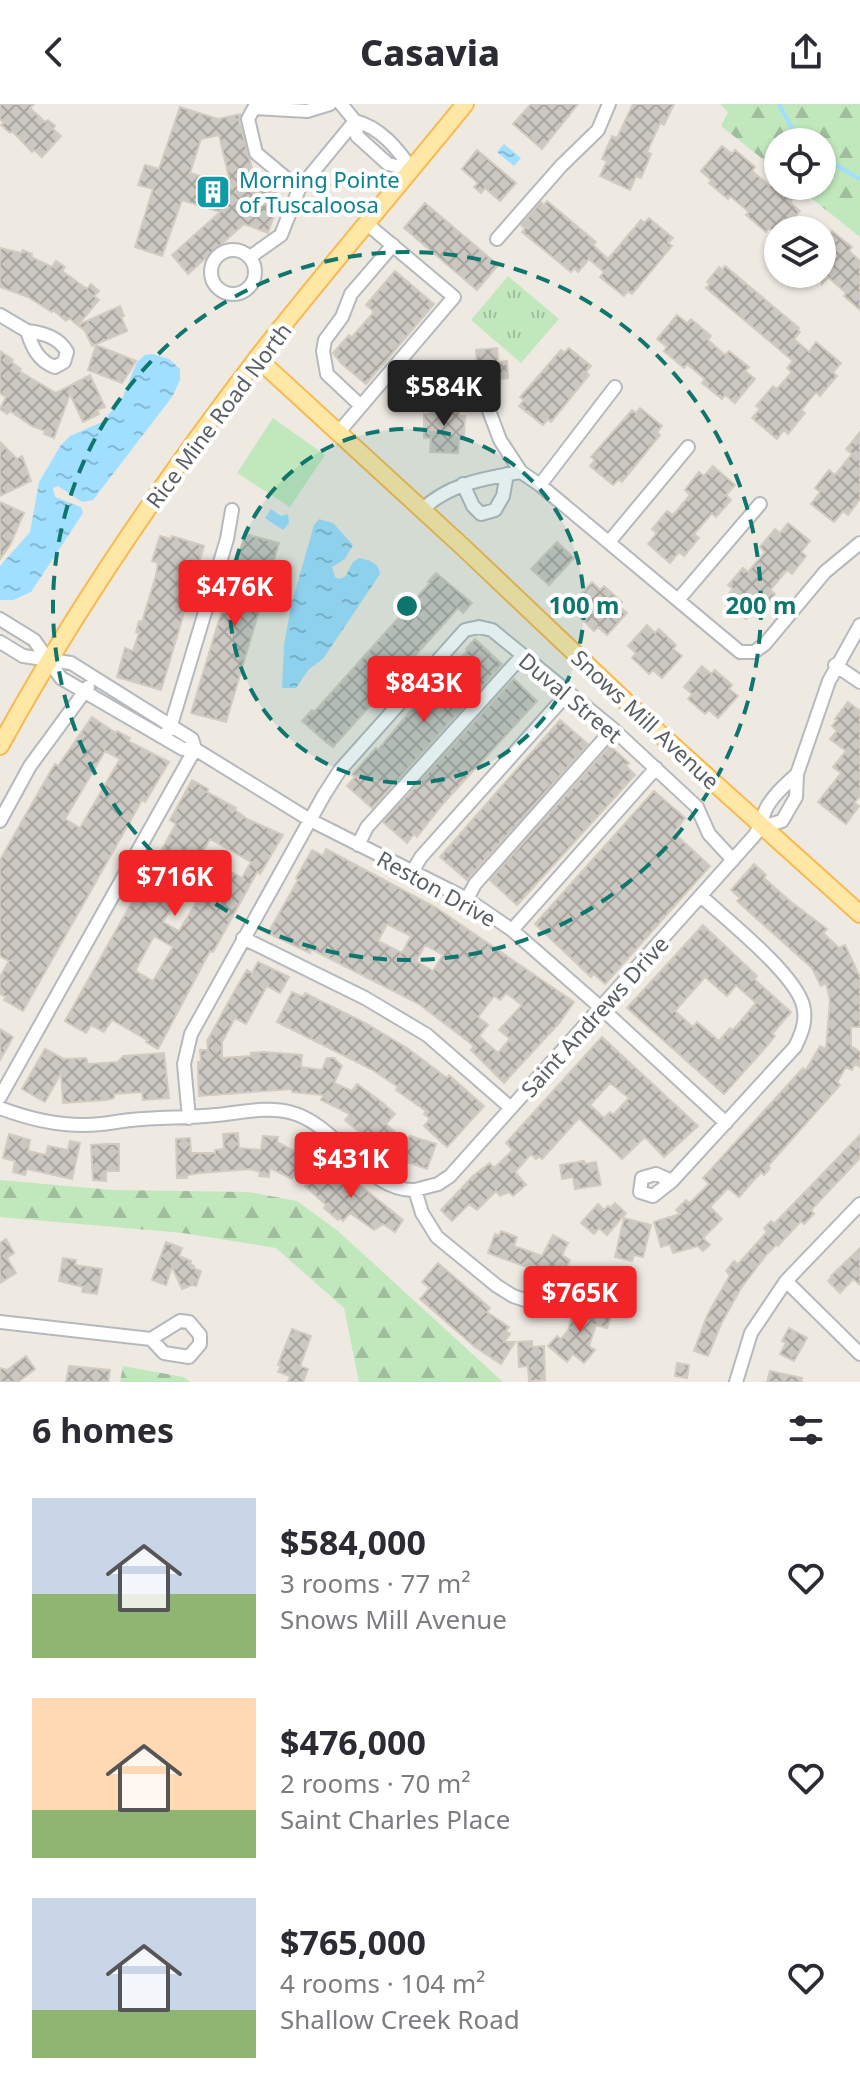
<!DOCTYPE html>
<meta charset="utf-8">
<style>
:root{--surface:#fff;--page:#f2f2f3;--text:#2b2b33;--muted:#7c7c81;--accent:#f12428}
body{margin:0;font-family:"Noto Sans",sans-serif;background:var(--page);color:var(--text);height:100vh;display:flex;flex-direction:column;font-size:30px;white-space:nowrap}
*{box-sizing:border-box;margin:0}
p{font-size:26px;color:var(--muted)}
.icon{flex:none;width:44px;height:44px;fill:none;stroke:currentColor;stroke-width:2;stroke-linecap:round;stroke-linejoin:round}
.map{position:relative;height:1278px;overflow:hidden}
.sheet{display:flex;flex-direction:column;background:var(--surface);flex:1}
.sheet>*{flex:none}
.tools{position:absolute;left:764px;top:24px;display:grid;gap:16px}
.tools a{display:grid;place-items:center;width:72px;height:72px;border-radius:50%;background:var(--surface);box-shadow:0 2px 6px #0004;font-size:40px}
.price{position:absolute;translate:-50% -68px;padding:0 18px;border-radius:8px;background:var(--accent);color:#fff;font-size:26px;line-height:52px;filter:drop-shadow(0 2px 4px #0008)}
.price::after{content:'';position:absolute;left:50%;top:48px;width:24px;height:18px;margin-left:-12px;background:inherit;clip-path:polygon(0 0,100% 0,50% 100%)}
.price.current{background:#222;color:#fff}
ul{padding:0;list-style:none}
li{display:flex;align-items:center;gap:24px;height:200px;padding:0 32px}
li span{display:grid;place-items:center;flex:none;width:224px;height:160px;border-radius:0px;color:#555}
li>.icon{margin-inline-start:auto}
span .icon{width:96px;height:96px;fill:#fffc;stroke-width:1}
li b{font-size:34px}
h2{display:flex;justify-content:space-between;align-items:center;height:96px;padding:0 32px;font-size:34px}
header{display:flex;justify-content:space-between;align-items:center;height:104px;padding:0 32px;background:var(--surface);font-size:36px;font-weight:800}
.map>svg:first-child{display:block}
</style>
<header><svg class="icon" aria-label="back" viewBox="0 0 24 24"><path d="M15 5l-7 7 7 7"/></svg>Casavia<svg class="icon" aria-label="share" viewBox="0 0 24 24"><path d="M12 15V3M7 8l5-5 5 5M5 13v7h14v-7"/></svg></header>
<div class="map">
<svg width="860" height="1278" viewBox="0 0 860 1278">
<defs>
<pattern id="forest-firs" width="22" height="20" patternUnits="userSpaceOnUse" patternTransform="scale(2)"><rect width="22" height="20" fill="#c1e7bd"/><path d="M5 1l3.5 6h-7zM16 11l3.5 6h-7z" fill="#a0be9d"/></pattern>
<pattern id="park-tufts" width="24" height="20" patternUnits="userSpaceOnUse" patternTransform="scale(2)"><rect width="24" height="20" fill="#c1e7bd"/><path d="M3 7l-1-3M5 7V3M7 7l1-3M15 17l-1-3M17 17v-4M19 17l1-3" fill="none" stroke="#a0be9d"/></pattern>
<pattern id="water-ripples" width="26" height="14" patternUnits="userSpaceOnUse" patternTransform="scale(2)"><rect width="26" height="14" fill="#a0dfff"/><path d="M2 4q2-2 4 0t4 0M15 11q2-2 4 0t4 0" fill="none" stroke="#85b8d2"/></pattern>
<pattern id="building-cross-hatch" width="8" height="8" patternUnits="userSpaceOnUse" patternTransform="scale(2)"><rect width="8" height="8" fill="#cbc7c1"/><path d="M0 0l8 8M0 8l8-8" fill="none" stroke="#a8a5a0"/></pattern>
</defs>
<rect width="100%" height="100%" fill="#eeeae2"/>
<path fill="#c1e7bd" d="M273 314 325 351 290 403 237 369Z"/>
<path fill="url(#forest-firs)" d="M720 0H860V133L796 82H822V38H778V67L721 22 728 8Z
M0 1076 112 1086 248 1088 297 1097 338 1127 503 1278H359L344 1204 276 1144 183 1129 0 1113Z
M123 1262 183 1273 191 1278H120Z"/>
<path fill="url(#park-tufts)" d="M508 172 559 215 521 259 471 216Z"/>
<path fill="url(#water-ripples)" d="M504 40 521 54 514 62 497 48Z
M153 250 169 255 180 265V276L172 293 93 396 82 398 58 382 53 384 55 393 81 403 83 409 31 488 13 496H0V462L30 428 39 378 61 341 70 332 102 318 122 295 137 258 145 251Z
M271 405 281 412 288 410 289 419 283 426 265 414Z
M319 415 333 419 353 441 345 455 332 463 335 473 339 475 345 473 353 458 359 454C368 456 379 458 380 470L323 555 309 565 296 584H282L284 541 291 502 314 421Z"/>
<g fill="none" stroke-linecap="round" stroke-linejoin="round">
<path stroke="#a0dfff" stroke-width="4" d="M779 0 800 38
M822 53 860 75"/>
</g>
<path fill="url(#building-cross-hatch)" stroke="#d3cbc0" stroke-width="2" fill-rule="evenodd" d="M0 0H34L30 4 45 18 48 16 55 22 53 25 61 32 42 53 34 46 32 48 12 27 10 29 1 21 4 19 0 15Z
M531 0H578L542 45 513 20Z
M633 0H674L664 21 660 19 647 48 651 50 641 74 636 72 630 86 600 72 607 57 602 55 612 32 617 34Z
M180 3 218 15 240 10 239 17 257 82 281 91 268 129 244 120 188 170 172 151 220 108 182 96 162 152 135 143 153 85 138 81 145 61 159 65ZM219 31 231 82 190 69 201 35Z
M722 42 732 50 735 46 755 63 752 67 770 82 773 78 793 95 790 98 800 107 784 126H778V132L769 124 766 128 746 111 749 108 730 92 728 95 709 79 711 76 701 67Z
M477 46 516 79 500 97 485 84 481 89 474 83 478 79 462 65Z
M547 97 596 138 593 141 608 155 641 116 644 119 649 114 673 134 668 139 672 142 632 190 628 187 624 192 600 173 604 168 589 155 578 168 574 164 571 168 522 128 525 124 521 121 541 98 544 101Z
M425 99 498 161 477 186 404 124Z
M822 125 829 131 832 127 852 143 849 147 860 157V206L844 192 846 189 828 173 822 180Z
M0 144 21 149 23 146 32 150 31 153 52 163 56 157 65 163 62 167 87 185 91 180 99 187 94 192 99 196 78 221 120 202 124 212 121 213 127 227 92 242 85 227 69 214 66 217 53 206 52 208 28 193 0 183Z
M725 162 799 224 798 226 800 228 794 235 809 248 816 238 841 259 833 268 837 272 820 292 816 288 801 306 805 309 788 330 784 326 777 335 752 314 760 305 756 302 773 282 777 285 792 268 787 264 793 257 706 184 710 180 707 178 719 163 722 166Z
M395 167 434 200 366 280 341 259 333 249 349 231 352 233 374 208 366 201Z
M677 211 687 219 691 215 711 232 708 236 725 251 729 247 749 263 745 267 755 275 735 299 725 291 722 295 702 279 705 275 687 260 684 264 664 247 667 243 657 235Z
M96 241 136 257 122 279 88 266Z
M497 244 498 258 507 257 508 274 499 275 500 278 471 280 469 259H477L476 246Z
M569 244 591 262 586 268 589 271 551 318 548 315 543 321 519 302 524 296 520 293 561 246 564 249Z
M0 247 13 256 11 258 21 265 19 267 56 289 90 271 105 303 97 306 99 310 83 318 70 290 54 334 44 330 45 327 32 322 10 307 7 310 0 305 6 293 0 289Z
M430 299 459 300V312H465L464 335H459L458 349 430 348 431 334H424V310H430Z
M640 304 662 322 657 328 660 331 622 378 619 375 613 381 590 362 595 356 591 353 632 306 636 309Z
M860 328V395L848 411 843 407 834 418 811 400 820 388 815 384 829 366 835 371 852 350 846 345Z
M0 338 17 355 22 352 31 377 0 392Z
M713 362 735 381 726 391 731 396 716 413 712 409 694 430 699 434 684 452 679 448 670 459 648 440 657 429 652 425 667 407 673 411 690 391 685 386 699 368 704 372Z
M0 398 24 409 10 441 0 455Z
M788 419 810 437 801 448 806 452 792 470 787 466 770 486 775 490 760 509 755 505 746 515 723 496 733 485 728 481 743 464 748 468 765 448 760 443 775 425 780 429Z
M245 430 279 439 226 618 191 609Z
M160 432 171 435 172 432 204 442 161 586 117 573 125 544 133 547 139 529 136 528 139 517 142 518 156 471 158 459 152 457Z
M557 438 574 454 549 481 531 465Z
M436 469 472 499 463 509 458 504 333 643 327 639 302 617 312 606 314 608 430 479 428 478Z
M592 478 600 486 604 482 622 498 618 501 627 509 607 531 598 523 594 527 587 520 577 511 581 506 573 499Z
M647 521 655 529 659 525 676 541 673 545 682 552 662 574 653 566 649 570 642 563 632 554 636 549 628 542Z
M475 535 502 560 372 704 347 682 355 673 352 671 376 644 378 646 426 588 429 590 467 547 466 545Z
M702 562 711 570 715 566 732 581 729 585 738 592 718 614 709 606 705 610 688 595 692 590 684 583Z
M514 575 537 597 441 702 417 733 414 730 407 739 383 718Z
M848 598 860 607V692L854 699 859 702 846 720 818 698 841 669 833 663 846 647 830 635 837 627 832 622 837 616 835 615Z
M92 613 116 629 117 627 130 634 128 637 169 658 145 698 142 696 23 907 4 896 6 893 0 890V873L9 857 0 852V756L49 670 55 660 58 662ZM105 647 120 655 80 724 65 715Z
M560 616 588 640 467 776 440 753Z
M610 642 629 659 626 662 635 671 517 801 490 776Z
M192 676 208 685 207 688 236 704 235 706 247 715 283 731 260 770 257 768 213 848 210 847 158 945 146 938 147 936 112 916 104 928 91 921 86 929 65 917 176 720 170 716ZM210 735 251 758 242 774 219 761 179 827 163 818 192 772 190 771ZM154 832 173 843 153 877 137 868 136 865Z
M654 687 685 714 674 729 710 762 605 880 594 870 591 873 535 820Z
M326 745 435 803 574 898 560 918 504 979 471 946 474 942 419 900 311 845 310 849 268 829 298 776 296 774 312 746 323 752ZM387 820 411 832 402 849 378 837ZM425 841 443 851 433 867 416 857ZM506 889 522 901 499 926 510 935 498 949 479 932 488 921 478 913 494 892 500 896Z
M754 760 766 771 764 774 791 798 827 825 823 829 839 844 845 841 860 873V923H851V942L860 948V963L855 960 852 966 846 963 837 978 840 981 768 1062 770 1064 764 1071 761 1068 739 1093 728 1084 710 1103 722 1115 703 1134 710 1141 703 1147 698 1142 673 1149 670 1140 661 1143 654 1118 680 1110 676 1106 686 1096 690 1099 709 1080 703 1074 803 964 806 966 820 942 826 945 830 896 826 879 821 882 812 864 737 797 740 794 731 786Z
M703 821 757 872 754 875 791 908 772 930 775 932 766 943 724 990 627 904ZM705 873 727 892 736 881 756 899 733 926 730 924 719 937 697 918 693 923 675 907Z
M258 858 289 873 280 889 267 882 246 920 235 914 222 938V954L251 952V949L264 948 302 951 301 963 322 966 327 954H334L342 962 334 979 352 987 357 980 383 999 395 1010 386 1020 405 1037 410 1032 436 1040 427 1065 387 1051 345 1016 350 1010 321 996 323 991 292 988V985L199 992 198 970V958H201L200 946H208L207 937 234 888 247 866 252 869Z
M292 888 303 893 305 889 365 919 407 944 447 974 449 971 484 1002 447 1043 424 1022 430 1015 424 1010 426 1007 396 986 398 983 371 965 277 918Z
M0 925 13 933 0 956Z
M602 933 698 1022 664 1053 645 1033 622 1055 579 1014 542 1055 539 1052 536 1055 531 1050 515 1068 526 1081 513 1092 509 1088 500 1092 496 1087 477 1106 469 1100 452 1117 441 1106 473 1072 490 1059 494 1064 513 1046 506 1039ZM610 979 629 994 613 1011 610 1008 604 1014 590 1001Z
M45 945 64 955 86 954 88 960 118 958 123 952 164 949 169 994 143 996 142 988 114 990V994L106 996 63 999 61 969 45 998 22 985Z
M238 1029 239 1044 261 1046 263 1032 278 1033 277 1038 294 1047 301 1035 314 1042 297 1074 294 1071 292 1075 270 1064 269 1073 259 1072 260 1068 250 1065 200 1069 187 1071V1074H177L176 1035 190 1034 191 1049H215V1046L224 1045 223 1030Z
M9 1030 30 1036 28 1047 46 1051 48 1042 68 1046 70 1037 80 1039 72 1075 27 1065 25 1071 13 1068 15 1057 3 1054Z
M860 1031V1054L811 1106 814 1110 804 1120 801 1117 778 1142 777 1140 766 1151 741 1184 721 1220 708 1252 694 1247 707 1212 730 1171 726 1167 734 1157 738 1160 767 1128 764 1124 771 1117 774 1120Z
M107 1040H119V1067H106V1077L93 1076 91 1041Z
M584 1057 585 1060 596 1058 601 1081 575 1085 573 1073 562 1075 560 1061Z
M336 1062 403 1116 395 1128 383 1120 374 1126 350 1109 343 1117 340 1114 338 1116 324 1104 326 1101 305 1082 320 1066 326 1072Z
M615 1099 626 1109 607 1131 599 1124 594 1130 581 1119 598 1100 604 1106 608 1102 610 1104Z
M624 1114 651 1121 643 1153 634 1151 632 1157 615 1153Z
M501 1127 517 1133 514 1142 542 1152 553 1131 568 1139 562 1151 570 1156 561 1173 605 1165 607 1178 596 1180 598 1193 573 1197 570 1180 533 1161 532 1165 488 1149 495 1130 499 1132Z
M6 1135 14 1149 7 1154 16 1169 0 1179V1139Z
M166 1138 182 1144 179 1152 191 1157 190 1160 194 1162 193 1164 201 1167 196 1182 192 1181 182 1185 172 1163 166 1181 152 1176Z
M860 1144V1181L853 1175 840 1189 828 1177 832 1173 831 1172Z
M63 1154 76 1156 75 1161 102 1165 97 1190 82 1188 83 1183 59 1177Z
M438 1159 490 1204 487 1208 509 1223 506 1227 510 1230 504 1238H515L501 1260 475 1243 420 1195 430 1184 422 1178Z
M576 1201 611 1212 607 1224 596 1221 589 1242 595 1246 584 1259 573 1250 567 1258 548 1242 557 1232 561 1235 568 1226Z
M789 1224 807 1234 794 1257 780 1250 786 1239 782 1237Z
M292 1225 311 1232 300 1262 308 1265 303 1278H288L290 1272 278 1268 281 1262 278 1261Z
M532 1237V1243L544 1242 545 1276 529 1277 528 1262 519 1263 518 1238Z
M26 1252 35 1265 18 1278H0V1264L7 1266Z
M677 1259 689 1261 687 1274 675 1272Z
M69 1262 110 1266 108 1278H66Z
M770 1267 802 1274 801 1278H767Z"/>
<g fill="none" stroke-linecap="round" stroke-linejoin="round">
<g stroke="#b5b9bd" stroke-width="16">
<path id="minor" d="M341 0 355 17 357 32 388 60 412 66
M355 17C380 23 398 45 412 66
M299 85 256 49 248 15 254 4 307 7 330 0
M497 135 561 62 598 26 609 0
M211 168a22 22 0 1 1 44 0a22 22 0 1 1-44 0Z
M250 153 281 131 299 85 355 17
M0 211 27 227
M27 227C43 229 59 233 67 248L64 258 55 263C38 257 32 243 27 227Z
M485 296 500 336 521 368
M361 302 327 270 323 247 325 236 342 213 351 190 393 141
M338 329 454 193 366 119
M463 380 473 402 481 410 495 406 503 392 507 370
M540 381 615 283
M422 406C448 380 486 374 521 368L540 381 740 548H754L765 540 825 468 860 439
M609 438 688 343
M678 496 760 400
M0 515 34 536 61 574 183 645H195L310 716 467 795 512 826 600 903 726 1019
M0 538 23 552 71 559 192 635 195 645
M835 561 860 578
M164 634 171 621 227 435 232 406
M0 717 30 662 88 583
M762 723 782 717 796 693 797 670 829 577 860 521
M358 741 367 723 522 552
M412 768 421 753 568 589
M467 795 475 780 613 625
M512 826 656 664
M243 834 365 894 427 931 511 1004
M0 993 195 645
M0 1004C32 1016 66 1024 101 1020 111 1019 121 1017 131 1016 159 1013 188 1014 216 1011 239 1009 267 1002 289 1008 338 1019 366 1088 415 1086L422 1109 437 1133 497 1182 513 1192 537 1200
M189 1014 184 960 191 930 324 691 340 666 465 526 479 523 492 526 613 625 697 703 709 730 733 756
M672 1077 656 1070 642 1074 640 1088 653 1092 672 1077 795 943C802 929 807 916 803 901 794 869 727 816 701 792
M415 1086 438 1080 450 1072 754 732C761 723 761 718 765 707 771 693 786 680 797 670
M786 1177 860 1250
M180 1217 189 1218 200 1231V1240L189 1253 164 1249 151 1235Z
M0 1218 151 1235
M736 1278 751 1229 786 1177 860 1100"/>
</g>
<g stroke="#f8b951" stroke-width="20">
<path id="major" d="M257 254 464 444 660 630 860 810
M0 642C75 505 163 377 258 253 325 167 396 85 465 0"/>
</g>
<use href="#minor" stroke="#fff" stroke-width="12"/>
<use href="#major" stroke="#ffe8a5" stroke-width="16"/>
</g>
<circle cx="407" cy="502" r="177" fill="#0f766e" fill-opacity=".12"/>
<g fill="none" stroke="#0f766e" stroke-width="4" stroke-dasharray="14 10">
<circle cx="407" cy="502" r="177"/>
<circle cx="407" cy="502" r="354"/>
</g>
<defs>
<g id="building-square" transform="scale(1.8)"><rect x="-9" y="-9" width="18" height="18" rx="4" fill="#0f9aa8" stroke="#fff"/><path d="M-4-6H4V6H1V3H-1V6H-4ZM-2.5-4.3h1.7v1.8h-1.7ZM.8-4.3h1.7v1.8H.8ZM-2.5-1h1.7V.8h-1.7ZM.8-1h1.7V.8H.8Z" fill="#fff"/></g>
</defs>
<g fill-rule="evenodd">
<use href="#building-square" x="213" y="88"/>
</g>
<g text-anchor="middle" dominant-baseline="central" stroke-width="8" stroke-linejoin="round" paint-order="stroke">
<g font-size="22" fill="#0d838f" stroke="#fff" text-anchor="start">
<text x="239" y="75">Morning Pointe<tspan x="239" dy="25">of Tuscaloosa</tspan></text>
</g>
<g font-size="22" fill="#5a5f63" stroke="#fff">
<text transform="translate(218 311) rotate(-53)">Rice Mine Road North</text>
<text transform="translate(571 593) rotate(40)">Duval Street</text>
<text transform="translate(646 615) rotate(43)">Snows Mill Avenue</text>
<text transform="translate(437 784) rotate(29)">Reston Drive</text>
<text transform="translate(594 912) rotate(-48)">Saint Andrews Drive</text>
</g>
</g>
<circle cx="407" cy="502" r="12" fill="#0f766e" stroke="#fff" stroke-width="4"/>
<g font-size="24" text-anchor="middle" font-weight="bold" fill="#0f766e" stroke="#fff" stroke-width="8" stroke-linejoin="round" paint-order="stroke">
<text x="584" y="510">100 m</text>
<text x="761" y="510">200 m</text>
</g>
</svg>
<div class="tools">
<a><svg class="icon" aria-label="locate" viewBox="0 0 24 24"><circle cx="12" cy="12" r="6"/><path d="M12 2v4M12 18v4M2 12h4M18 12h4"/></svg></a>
<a><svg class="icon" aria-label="layers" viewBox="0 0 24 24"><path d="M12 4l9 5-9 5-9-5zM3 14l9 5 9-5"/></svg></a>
</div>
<b class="price current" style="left:444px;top:324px">$584K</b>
<b class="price" style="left:235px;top:524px">$476K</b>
<b class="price" style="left:424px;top:620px">$843K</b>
<b class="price" style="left:175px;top:814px">$716K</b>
<b class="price" style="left:351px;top:1096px">$431K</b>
<b class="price" style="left:580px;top:1230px">$765K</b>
</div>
<section class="sheet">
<h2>6 homes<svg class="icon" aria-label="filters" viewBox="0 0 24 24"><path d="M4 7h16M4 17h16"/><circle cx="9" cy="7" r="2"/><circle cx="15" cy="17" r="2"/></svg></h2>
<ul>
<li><span style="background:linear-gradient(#c9d6e8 60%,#8fb573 0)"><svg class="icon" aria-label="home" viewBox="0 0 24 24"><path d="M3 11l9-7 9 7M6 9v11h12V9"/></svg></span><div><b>$584,000</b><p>3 rooms · 77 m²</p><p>Snows Mill Avenue</p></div><svg class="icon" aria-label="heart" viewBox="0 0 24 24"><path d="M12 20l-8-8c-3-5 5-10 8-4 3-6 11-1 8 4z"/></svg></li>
<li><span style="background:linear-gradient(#ffd9b3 70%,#8fb573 0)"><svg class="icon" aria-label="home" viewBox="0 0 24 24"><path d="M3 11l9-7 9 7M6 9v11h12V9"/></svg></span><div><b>$476,000</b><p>2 rooms · 70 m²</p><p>Saint Charles Place</p></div><svg class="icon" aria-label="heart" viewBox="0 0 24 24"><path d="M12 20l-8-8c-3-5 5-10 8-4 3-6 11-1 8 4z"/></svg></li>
<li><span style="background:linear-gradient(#c9d6e8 70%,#8fb573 0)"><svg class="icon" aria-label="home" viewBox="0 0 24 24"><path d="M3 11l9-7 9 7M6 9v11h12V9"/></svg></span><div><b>$765,000</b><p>4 rooms · 104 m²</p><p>Shallow Creek Road</p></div><svg class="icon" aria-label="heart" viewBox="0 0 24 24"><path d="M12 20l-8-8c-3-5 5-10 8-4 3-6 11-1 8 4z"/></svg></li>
</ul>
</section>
